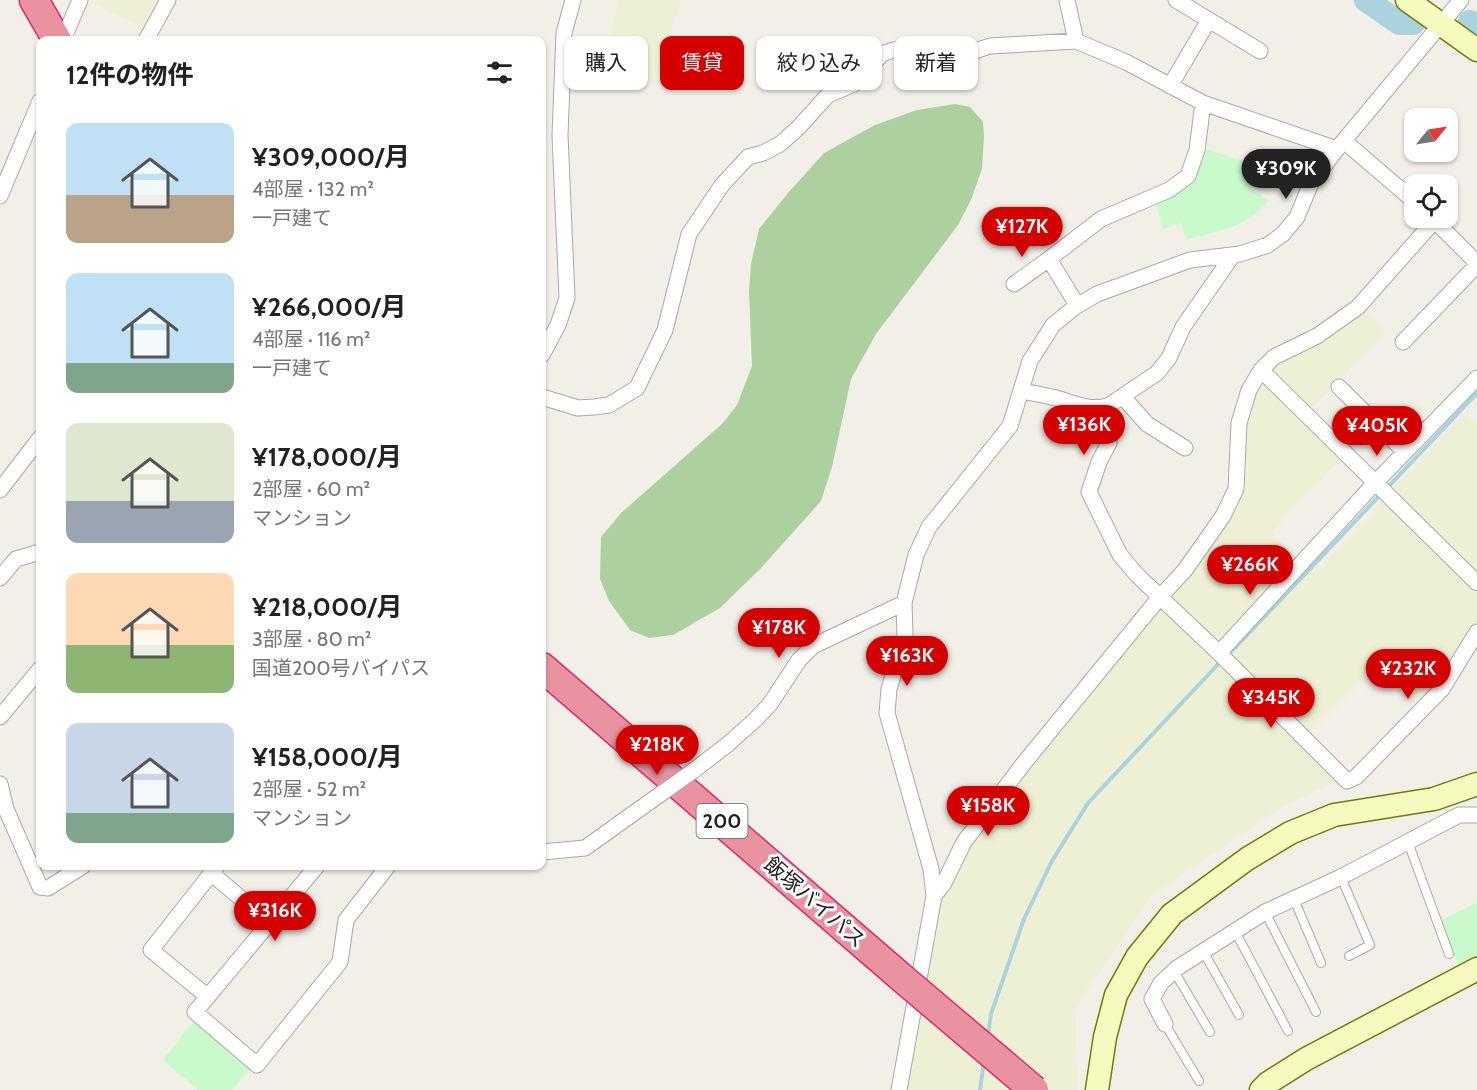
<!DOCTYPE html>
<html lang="ja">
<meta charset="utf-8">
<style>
:root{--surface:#fff;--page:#f2f2f2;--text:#222;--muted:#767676;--accent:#d40000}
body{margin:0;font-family:Cabin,"Noto Sans JP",sans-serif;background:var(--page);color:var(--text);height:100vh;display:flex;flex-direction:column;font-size:22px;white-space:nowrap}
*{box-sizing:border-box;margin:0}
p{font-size:20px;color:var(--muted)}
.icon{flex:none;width:33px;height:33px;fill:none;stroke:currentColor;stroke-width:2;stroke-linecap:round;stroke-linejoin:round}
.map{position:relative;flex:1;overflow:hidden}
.details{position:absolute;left:36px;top:36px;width:510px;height:834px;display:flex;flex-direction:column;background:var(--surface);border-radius:12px;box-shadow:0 2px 4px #0004}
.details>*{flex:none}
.guide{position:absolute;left:564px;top:36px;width:570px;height:54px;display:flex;gap:12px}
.needle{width:39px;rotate:60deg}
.tools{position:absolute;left:1404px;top:108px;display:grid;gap:12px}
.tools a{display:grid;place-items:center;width:54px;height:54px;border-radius:12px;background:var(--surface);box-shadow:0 2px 4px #0004;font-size:30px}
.price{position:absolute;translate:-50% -51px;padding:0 14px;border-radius:21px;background:var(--accent);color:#fff;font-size:20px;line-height:39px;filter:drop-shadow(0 2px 3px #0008)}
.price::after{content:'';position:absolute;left:50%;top:36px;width:18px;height:14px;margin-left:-9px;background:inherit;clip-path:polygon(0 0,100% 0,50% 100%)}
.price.active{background:#222;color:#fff}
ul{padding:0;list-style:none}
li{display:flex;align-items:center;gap:18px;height:150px;padding:0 30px}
li span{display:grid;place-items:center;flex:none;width:168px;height:120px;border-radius:12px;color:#555}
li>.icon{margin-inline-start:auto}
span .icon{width:72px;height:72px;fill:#fffc;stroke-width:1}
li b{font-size:26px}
h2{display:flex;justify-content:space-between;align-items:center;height:72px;padding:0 30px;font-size:26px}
.pill{padding:0 21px;border-radius:12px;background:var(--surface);box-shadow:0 2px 4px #0004;font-size:21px;line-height:54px}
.pill.active{background:var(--accent);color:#fff}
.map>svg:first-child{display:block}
</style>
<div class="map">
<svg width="1477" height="1090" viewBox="0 0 1477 1090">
<rect width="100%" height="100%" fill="#f2efe9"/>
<path fill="#eef0d5" d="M85 0H156L141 27Z
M619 0H681L654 86 604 62Z
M1363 310 1386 332 1304 416 1344 456 1271 533 1314 573 1465 413 1477 424V622L1448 671 1422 702 1381 662 1302 741 1339 780 1274 812 1151 897 1080 1000 1076 1013 1077 1090H904L939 899 969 841 1226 516 1243 422 1267 369Z"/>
<path fill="#add19e" d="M955 104 970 107 983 122 984 137 982 169 971 200 958 225 876 334 851 379 832 467 821 501 761 568 720 608 673 635 649 638 630 630 609 601 600 579 601 537 621 513 722 424 737 405 752 366 749 291 751 264 759 229 788 193 824 153 875 125 917 110Z"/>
<path fill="#c8facc" d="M1200 147 1261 167 1248 181 1252 190 1269 200C1243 230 1222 229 1187 240L1181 223 1163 229 1155 201 1175 191Z
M1477 902V959L1460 968 1441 921Z
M196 1018 252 1066 232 1090H198L163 1060Z"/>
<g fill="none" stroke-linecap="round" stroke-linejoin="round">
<path stroke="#aad3df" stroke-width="4" d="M1387 488 1477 393
M1228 655 1382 493
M988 1036 991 1014 1024 919 1052 861 1088 803 1222 660
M980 1090 984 1061"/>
<path stroke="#aad3df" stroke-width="24" d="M1366 0 1399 23H1413
M1470 22 1477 25"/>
<g stroke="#a9a9a9" stroke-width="10">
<path id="lane" d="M1408 842 1449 954
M1341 877 1370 945 1349 956
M1294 899 1321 963
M1265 912 1316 1012
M1235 931 1288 1031
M1203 951 1239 1015
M1174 971 1210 1032
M1165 1024 1199 1081"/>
</g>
<g stroke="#a9a9a9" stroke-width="17">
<path id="street" d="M1067 0 1076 41
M1176 0 1260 51
M63 40 80 0
M146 40 168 0
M1170 86 1209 20
M1344 141 1414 201
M0 196 40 101
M1432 218 1477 263
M1233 255 1183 327 1169 358 1157 373 1108 406 1109 443 1099 462 1089 492 1120 555 1138 576 1219 653 1347 781 1356 777 1442 689 1477 632
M1014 284 1049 259
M1077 305 1049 259 1101 219 1169 190 1188 176 1197 150 1203 103
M1403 342 1477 265
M542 355 558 325 567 298 560 135 564 33 573 0
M1261 370 1477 583
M1339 387 1405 452
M1022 391C1033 393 1045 395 1056 398 1074 403 1088 411 1108 406
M542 397 578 408 594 407 609 405 637 388 665 330 689 234 722 185 748 157 763 153 780 144 798 128 828 95 856 83 882 54 893 50H914L937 61 951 59 990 46 1076 41 1126 62 1203 103 1337 149
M1123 397 1147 424 1185 448
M0 490 40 438
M0 578 16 559 40 552
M1219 653 1375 483 1477 378
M0 717 40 669
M693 771 728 744 755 720 770 704 799 660 813 646 904 603
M0 784 6 809 40 887 48 888 83 866
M542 852 585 848 641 808
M317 866 195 1012 257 1065 340 962 346 920 388 866
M211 873 270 923
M934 896 944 883 964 842 1024 763 1160 597 1185 570 1223 516 1236 489 1239 423 1249 390 1261 370 1274 357 1317 336 1358 307 1435 220
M208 997 151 950 217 866
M1165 1024 1152 999 1161 983 1177 968 1265 912 1341 877 1459 815H1477
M899 1090 934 896 931 869 887 713 889 689 905 635 904 603 916 555 929 527 1010 426 1030 361 1053 325 1075 307 1097 294 1190 260 1240 254 1268 245 1283 234 1297 217 1311 183 1337 149 1461 0"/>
</g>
<g stroke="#707d05" stroke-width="25">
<path id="secondary" d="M1407 0 1477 50
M1097 1090 1105 1037 1116 995 1137 957 1172 914 1247 859 1290 833 1334 815 1434 799 1477 784
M1261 1090 1268 1083 1306 1059 1477 969"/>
</g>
<g stroke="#dc2a67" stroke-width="31">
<path id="highway" d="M34 0 57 40
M542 667 902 978"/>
</g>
<use href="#lane" stroke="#fff" stroke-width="8"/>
<use href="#street" stroke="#fff" stroke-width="15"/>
<use href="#secondary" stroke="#f7fabf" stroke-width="22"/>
<use href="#highway" stroke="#e892a2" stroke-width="28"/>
<g stroke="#a9a9a9" stroke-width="17" stroke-linecap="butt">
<path id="street-bridge" d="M641 808 693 771"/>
</g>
<g stroke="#dc2a67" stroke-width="31" stroke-linecap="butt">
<path id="highway-bridge" d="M902 978 1034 1090"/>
</g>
<use href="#street-bridge" stroke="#fff" stroke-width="15"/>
<use href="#highway-bridge" stroke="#e892a2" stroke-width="28"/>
</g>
<g text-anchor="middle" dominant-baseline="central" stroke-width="6" stroke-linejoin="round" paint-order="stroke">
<rect fill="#fff" stroke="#646464" stroke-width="1.5" x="696.5" y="804" width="51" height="34" rx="4.5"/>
<g font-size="20" font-weight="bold" fill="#222">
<text x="722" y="821">200</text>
</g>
<g font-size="21" fill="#222" stroke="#fff">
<text transform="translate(815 902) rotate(41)">飯塚バイパス</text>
</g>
</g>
</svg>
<div class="tools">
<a><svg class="needle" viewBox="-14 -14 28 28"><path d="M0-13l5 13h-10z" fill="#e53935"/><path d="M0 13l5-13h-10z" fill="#767676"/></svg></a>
<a><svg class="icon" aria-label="locate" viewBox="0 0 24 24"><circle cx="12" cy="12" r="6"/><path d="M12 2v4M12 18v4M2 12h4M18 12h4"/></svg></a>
</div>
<b class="price active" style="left:1286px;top:200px">¥309K</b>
<b class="price" style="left:1022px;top:258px">¥127K</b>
<b class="price" style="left:1084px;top:456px">¥136K</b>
<b class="price" style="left:1377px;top:457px">¥405K</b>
<b class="price" style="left:1250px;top:596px">¥266K</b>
<b class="price" style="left:779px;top:659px">¥178K</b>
<b class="price" style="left:907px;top:687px">¥163K</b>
<b class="price" style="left:1408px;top:700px">¥232K</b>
<b class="price" style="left:1271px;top:729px">¥345K</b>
<b class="price" style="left:657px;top:776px">¥218K</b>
<b class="price" style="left:988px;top:837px">¥158K</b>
<b class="price" style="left:275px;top:942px">¥316K</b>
<div class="guide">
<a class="pill">購入</a>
<a class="pill active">賃貸</a>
<a class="pill">絞り込み</a>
<a class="pill">新着</a>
</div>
<section class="details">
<h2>12件の物件<svg class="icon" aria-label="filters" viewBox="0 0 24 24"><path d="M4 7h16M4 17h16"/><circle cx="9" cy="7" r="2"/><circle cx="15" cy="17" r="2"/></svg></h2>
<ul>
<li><span style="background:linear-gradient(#bfe0f5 60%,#b9a48a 0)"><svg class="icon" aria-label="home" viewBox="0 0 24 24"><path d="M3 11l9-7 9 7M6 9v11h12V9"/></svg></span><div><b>¥309,000/月</b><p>4部屋 · 132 m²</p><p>一戸建て</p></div></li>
<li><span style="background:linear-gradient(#bfe0f5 75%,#7fa58c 0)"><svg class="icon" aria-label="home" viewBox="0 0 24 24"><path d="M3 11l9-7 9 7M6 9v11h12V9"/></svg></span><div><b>¥266,000/月</b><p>4部屋 · 116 m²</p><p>一戸建て</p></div></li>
<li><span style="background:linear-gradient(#dfe7d0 65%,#9aa5b1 0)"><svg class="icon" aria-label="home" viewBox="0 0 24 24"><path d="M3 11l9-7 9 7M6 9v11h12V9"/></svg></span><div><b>¥178,000/月</b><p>2部屋 · 60 m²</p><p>マンション</p></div></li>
<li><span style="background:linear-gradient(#ffd9b3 60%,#8fb573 0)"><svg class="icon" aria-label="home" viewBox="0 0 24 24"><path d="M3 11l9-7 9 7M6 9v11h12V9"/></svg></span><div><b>¥218,000/月</b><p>3部屋 · 80 m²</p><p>国道200号バイパス</p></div></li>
<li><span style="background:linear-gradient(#c9d6e8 75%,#7fa58c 0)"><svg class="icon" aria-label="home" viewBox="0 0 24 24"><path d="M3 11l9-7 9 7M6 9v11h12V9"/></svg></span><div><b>¥158,000/月</b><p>2部屋 · 52 m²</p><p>マンション</p></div></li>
</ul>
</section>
</div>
